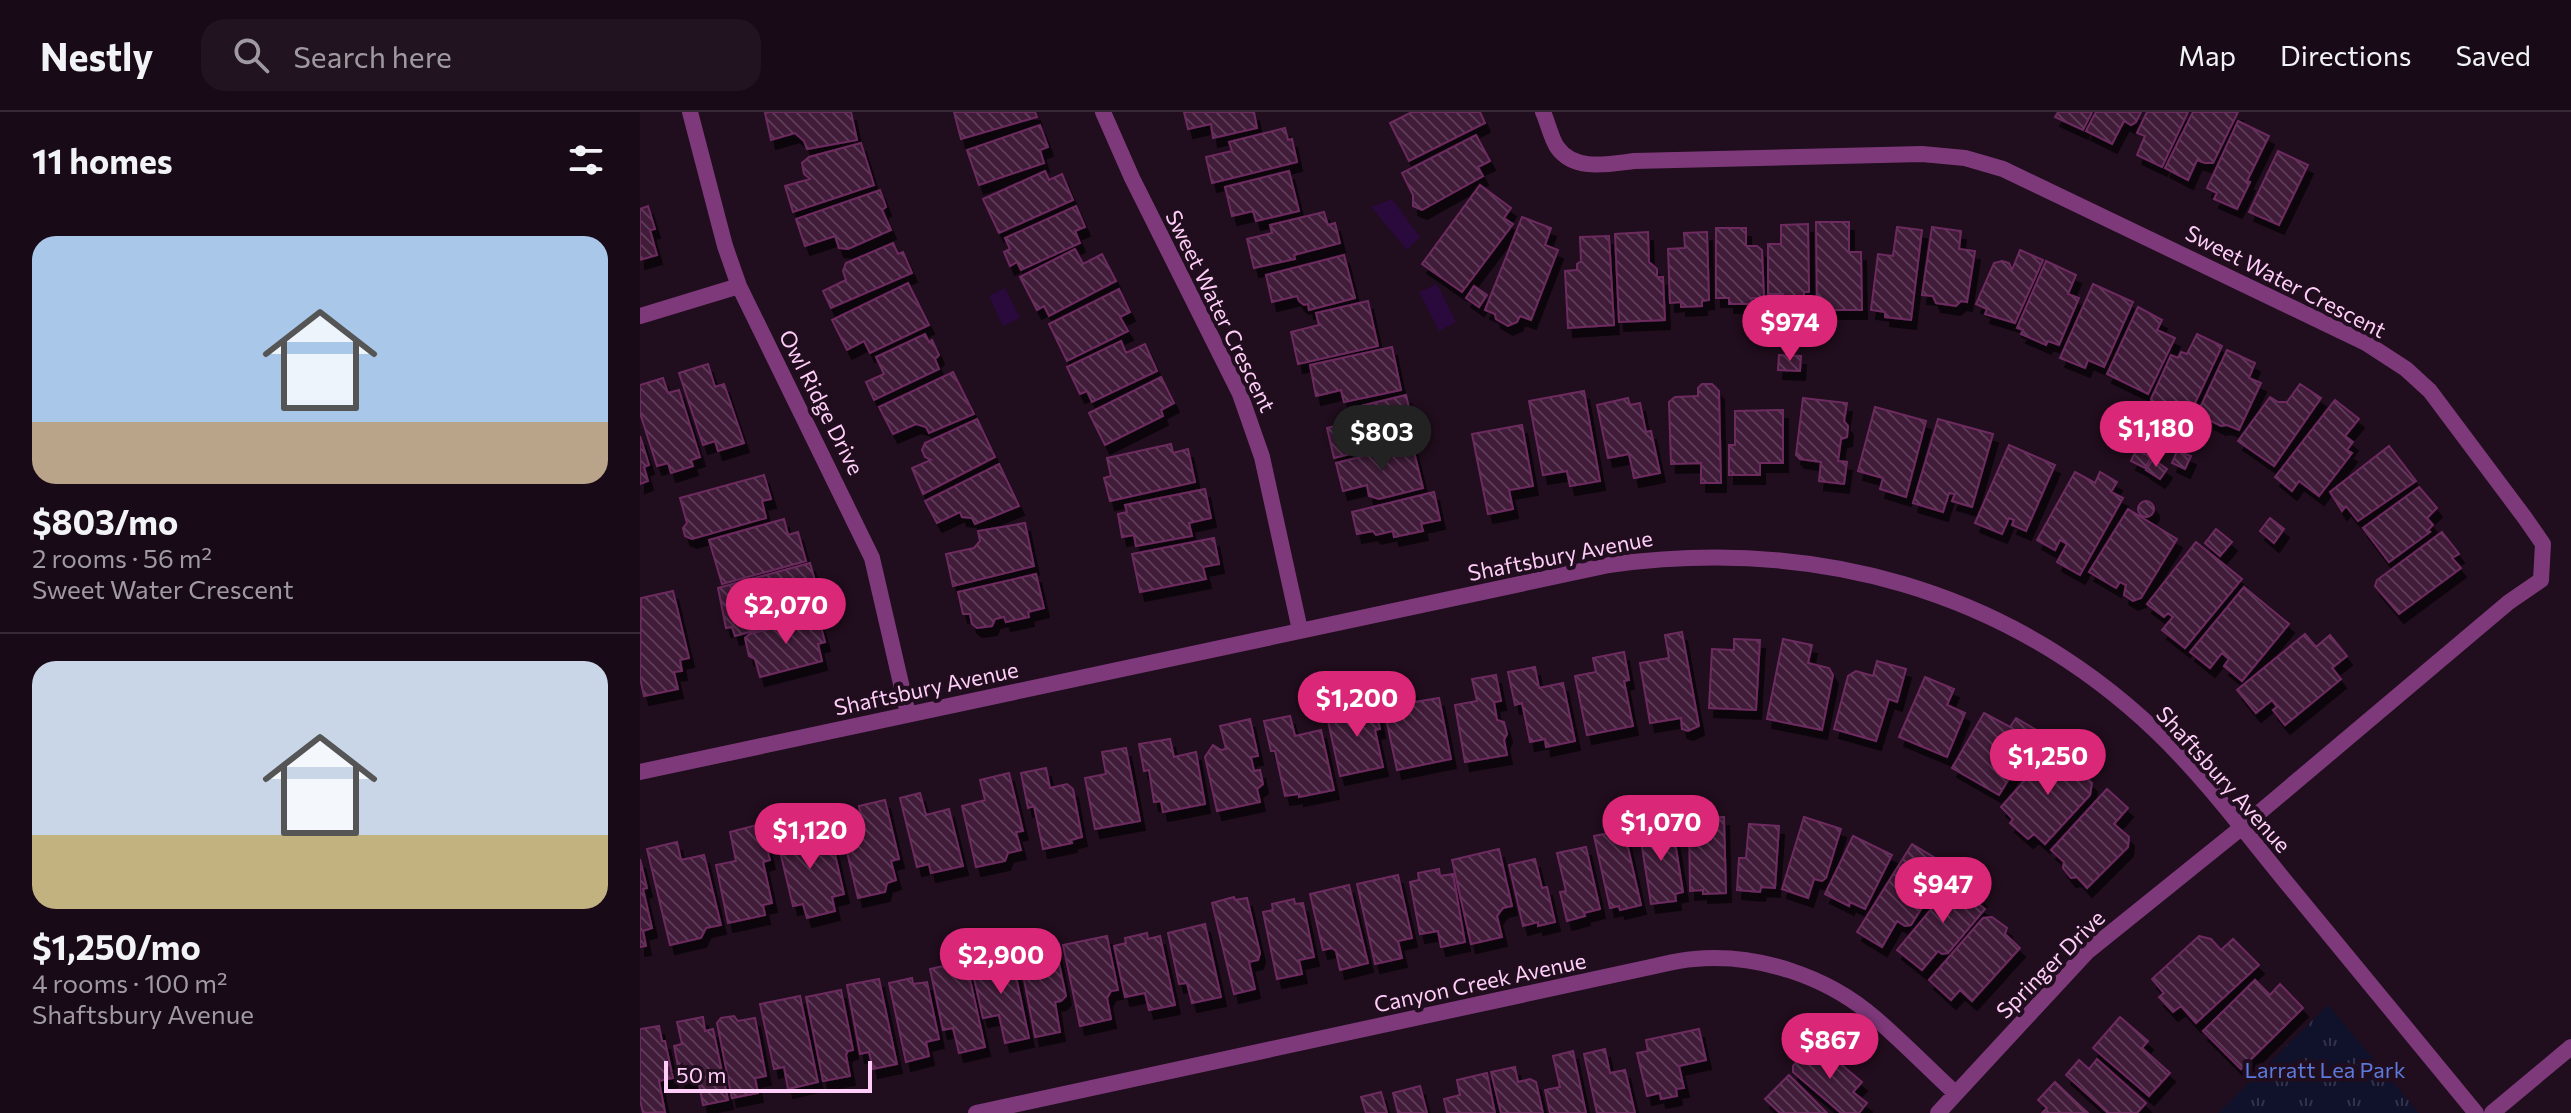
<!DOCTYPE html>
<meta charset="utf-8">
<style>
:root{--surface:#180a16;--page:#21131f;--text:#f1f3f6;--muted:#9f9aa1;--line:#362b35;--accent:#db2777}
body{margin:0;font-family:Commissioner,sans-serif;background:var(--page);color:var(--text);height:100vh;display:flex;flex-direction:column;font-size:30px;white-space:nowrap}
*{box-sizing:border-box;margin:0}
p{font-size:26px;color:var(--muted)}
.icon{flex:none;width:44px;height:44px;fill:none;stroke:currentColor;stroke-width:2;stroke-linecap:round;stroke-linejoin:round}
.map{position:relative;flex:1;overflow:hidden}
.details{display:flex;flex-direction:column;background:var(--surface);width:640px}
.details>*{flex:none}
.scale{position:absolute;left:24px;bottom:20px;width:208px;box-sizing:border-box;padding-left:8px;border:4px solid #fecdf8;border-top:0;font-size:22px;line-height:28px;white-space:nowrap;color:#fecdf8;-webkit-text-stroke:6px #200d1d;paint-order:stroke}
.price{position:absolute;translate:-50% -68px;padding:0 18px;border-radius:28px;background:var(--accent);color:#fff;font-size:26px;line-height:52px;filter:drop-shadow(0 2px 4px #0008)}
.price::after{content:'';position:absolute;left:50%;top:48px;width:24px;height:18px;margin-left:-12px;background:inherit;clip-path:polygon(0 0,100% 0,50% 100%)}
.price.active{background:#222;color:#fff}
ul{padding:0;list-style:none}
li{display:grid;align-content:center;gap:16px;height:424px;padding:0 32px}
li+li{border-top:2px solid var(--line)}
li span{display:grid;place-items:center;height:248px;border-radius:24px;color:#555}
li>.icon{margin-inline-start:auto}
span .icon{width:144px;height:144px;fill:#fffc;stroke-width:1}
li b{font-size:34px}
h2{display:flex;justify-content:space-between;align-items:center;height:96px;padding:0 32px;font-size:34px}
header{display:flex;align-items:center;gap:48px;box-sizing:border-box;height:112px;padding:0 40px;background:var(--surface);border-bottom:2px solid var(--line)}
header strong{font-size:38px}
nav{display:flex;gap:44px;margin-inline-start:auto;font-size:28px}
.search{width:560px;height:72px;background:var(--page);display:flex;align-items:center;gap:20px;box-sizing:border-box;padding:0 28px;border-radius:24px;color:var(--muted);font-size:30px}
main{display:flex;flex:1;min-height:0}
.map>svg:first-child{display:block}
</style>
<header>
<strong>Nestly</strong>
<div class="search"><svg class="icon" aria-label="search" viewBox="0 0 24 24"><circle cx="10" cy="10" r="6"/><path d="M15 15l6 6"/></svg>Search here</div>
<nav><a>Map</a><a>Directions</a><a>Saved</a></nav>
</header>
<main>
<section class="details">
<h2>11 homes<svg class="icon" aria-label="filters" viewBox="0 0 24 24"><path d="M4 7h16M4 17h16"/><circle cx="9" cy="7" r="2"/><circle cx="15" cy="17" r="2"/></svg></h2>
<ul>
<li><span style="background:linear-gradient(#a9c7e8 75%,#b9a48a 0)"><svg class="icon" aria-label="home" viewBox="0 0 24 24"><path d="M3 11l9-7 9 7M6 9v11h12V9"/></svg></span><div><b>$803/mo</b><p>2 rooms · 56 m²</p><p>Sweet Water Crescent</p></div></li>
<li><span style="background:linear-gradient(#c9d6e8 70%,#c2b280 0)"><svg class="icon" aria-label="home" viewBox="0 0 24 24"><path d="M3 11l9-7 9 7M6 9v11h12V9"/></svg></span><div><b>$1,250/mo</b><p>4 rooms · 100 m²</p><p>Shaftsbury Avenue</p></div></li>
</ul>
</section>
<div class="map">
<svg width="1931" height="1001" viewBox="0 0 1931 1001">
<defs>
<pattern id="grass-tufts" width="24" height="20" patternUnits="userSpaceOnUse" patternTransform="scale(2)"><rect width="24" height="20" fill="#10112a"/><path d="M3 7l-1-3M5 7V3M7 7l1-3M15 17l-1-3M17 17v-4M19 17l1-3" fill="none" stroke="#34324a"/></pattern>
<pattern id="building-back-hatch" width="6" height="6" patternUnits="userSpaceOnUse" patternTransform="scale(2)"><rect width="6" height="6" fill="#401a38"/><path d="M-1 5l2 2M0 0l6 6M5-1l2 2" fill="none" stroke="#5d3a56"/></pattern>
<filter id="shadow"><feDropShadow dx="5" dy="9" stdDeviation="0" flood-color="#0009"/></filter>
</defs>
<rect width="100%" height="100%" fill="#200d1d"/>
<path fill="url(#grass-tufts)" d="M1688 893 1779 1001H1578Z"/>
<path fill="#2a0a3c" d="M752 87 780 125 767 138 731 95Z
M797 172 816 210 799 219 779 180Z
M365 176 380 206 363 214 349 184Z"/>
<path fill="url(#building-back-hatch)" stroke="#6c2c5f" stroke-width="2" filter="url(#shadow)" d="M129 0H211L217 28 167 37 164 29 155 21 131 28 125 1Z
M314 0H395L397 5 321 27Z
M544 0H614L617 16 573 26 571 12 548 17Z
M772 0H840L845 11 769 49 750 11Z
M1418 0H1452L1443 18 1415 5Z
M1456 0H1501L1496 10 1491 13 1484 9 1472 32 1446 19Z
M1507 0H1548L1522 55 1497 43 1505 24 1497 21Z
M1553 0H1598L1573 51H1565L1557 48 1548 68 1525 56Z
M1598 9 1629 24 1607 69 1610 70 1597 97 1574 87 1577 81 1567 76Z
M400 13 408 35 400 38 404 51 339 73 327 38Z
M645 16 648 28 652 27 657 50 572 71 566 45 592 39 589 30Z
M836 23 850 49 838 55 843 64 782 98 773 94V83L762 61Z
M221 31 234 73 153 100 145 74 170 67 164 62 162 51 169 45Z
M1638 39 1668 53 1639 113 1609 100Z
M405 59 409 68 422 62 433 88 359 121 343 87Z
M649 59 659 99 616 109 613 99 592 104 585 75Z
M840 73 871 96 864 106 873 112 822 180 782 152Z
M240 78 246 95 242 98 251 118 208 137 199 136 195 124 165 134 156 107Z
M8 94 15 117 10 118 17 143 0 148V97Z
M436 94 445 115 435 119 440 131 381 158 377 150 370 154 364 140 370 137 365 126Z
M684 100 688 113 695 111 700 131 654 143 655 147 614 156 607 127 632 121 630 113Z
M882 105 911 116 905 133 918 138 891 208 880 204 877 210 868 214 856 207 855 202 845 198Z
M1176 110H1209V140H1221L1222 198H1177Z
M1168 112 1169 180H1164V190H1143V182H1128V132H1141V113Z
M1257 115 1282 118 1271 208 1245 205V200L1231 198 1238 142 1253 144Z
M1292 115 1321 119 1319 137 1335 139 1327 190 1321 189 1316 194 1296 191 1293 184 1282 183Z
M1076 116H1106V134H1117L1122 138 1124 186H1112V192H1089V186H1076Z
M1008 120 1009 150 1017 157V165H1023L1025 208 979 210 975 122Z
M1067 120 1069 188 1062 189V194L1041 195V190L1030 191 1028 137 1045 136 1044 121Z
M969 124 974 213 928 216 925 159 937 158V152L941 149 940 125Z
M253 131 258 142 263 140 272 161 191 196 183 179 206 168 203 159 206 151Z
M435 137 443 152 462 142 476 169 409 204 404 194 397 198 380 165Z
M1380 138 1403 148 1375 211 1345 202 1347 197 1336 192 1354 151 1362 149 1369 151 1372 158Z
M704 143 715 186 669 198 668 192 664 193 659 189 657 184 632 190 626 163Z
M1406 149 1436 163 1428 182 1439 186 1419 233 1408 229 1406 233 1381 222 1383 218 1377 216Z
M268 171 289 213 230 241 224 229 207 238 192 208Z
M1453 172 1493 190 1464 255 1448 248 1445 256 1420 246Z
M834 174 847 183 839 195 826 186Z
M479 177 490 200 480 205 488 219 427 249 409 212Z
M728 189 738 234 658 252 651 220 679 213 676 201Z
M1498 195 1522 208 1517 218 1535 226 1508 282 1467 262Z
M285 222 289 230 292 228 299 243 295 247 299 257 234 288 226 270 244 262 236 245Z
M1557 222 1582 234 1548 306 1532 298 1523 300 1513 295 1511 287 1531 243 1538 246 1541 240 1547 242Z
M481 229 486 241 505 232 517 259 452 290 447 279 440 282 427 255Z
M752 235 761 278 704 290 701 278 676 284 670 253Z
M1587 238 1615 251 1609 266 1621 271 1599 318 1587 313 1581 314 1569 308V303L1559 298Z
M1139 243 1161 244 1160 259 1138 258Z
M68 252 75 275 84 272 104 331 78 339 75 329 63 333 39 261Z
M313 260 334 302 289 321 286 315 276 312 253 322 239 295Z
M521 265 534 291 521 298 523 304 465 333 449 301Z
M23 266 28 281 39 278 60 345 51 348 53 354 31 361 28 351 17 354 0 301V273Z
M1062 272H1072L1079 279 1081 371H1061V351L1031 352 1029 290 1035 285 1058 284V276Z
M1660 272 1681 286 1634 354 1598 329 1630 285 1638 290H1647Z
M944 279 960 369 930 374 927 359 903 363 889 289Z
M766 283 775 321 733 332 734 336 694 346 687 316 712 310 710 300 713 296Z
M988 286 990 293 1000 291 1006 320 1011 319 1020 361 994 366 989 342 968 346 957 293Z
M1163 286 1207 291 1204 309 1208 314 1207 325 1201 327 1198 349 1207 350 1204 372 1179 369 1181 350 1160 347 1156 343Z
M1695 288 1719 307 1705 324 1713 330 1707 338 1712 341 1679 384 1659 369 1652 379 1635 365Z
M1235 295 1286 309 1266 385 1240 377 1243 366 1218 359Z
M1143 298V351H1120V363H1089V333H1095V299Z
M337 307 355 345 283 382 272 356 291 348 285 345 282 338 285 331Z
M1298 307 1353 322 1332 395 1312 389 1315 382 1309 381 1303 400 1273 391Z
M1477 309 1493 318 1487 331 1470 323Z
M882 313 893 374 869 378 873 397 848 402 832 322Z
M0 324 9 353 4 355 8 369 0 372Z
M531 332 533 341 548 337 555 370 470 389 464 366 471 364 467 346Z
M772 332 783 376 739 387 729 384 727 373 703 379 696 351Z
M1369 333 1415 353 1386 419 1372 413 1374 408 1369 406 1362 422 1335 411Z
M1749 334 1776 369 1718 409 1706 394 1702 399 1690 380Z
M1496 338 1511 345 1505 356 1491 349Z
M1537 339 1551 344 1545 357 1532 351Z
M1513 347 1527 357 1520 367 1506 358Z
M359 352 379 394 335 412 332 406 322 405 320 400 297 411 285 389Z
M1435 360 1455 371 1460 360 1477 370 1471 380 1483 386 1440 463 1417 450 1427 432 1420 428 1415 438 1397 428Z
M124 363 131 387 122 389 126 406 52 427 45 424 43 416 47 411 40 386Z
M1779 375 1797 396 1787 406 1793 413 1788 418 1790 420 1749 450 1723 416Z
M565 377 571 406 549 411 552 424 496 434 494 423 482 425 478 402 487 400 485 393Z
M794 380 800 408 781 412 783 419 754 425 753 419 736 423 733 419 717 422 712 400Z
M1498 397a8 8 0 1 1 16 0a8 8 0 1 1-16 0Z
M1488 397 1537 427 1501 486 1493 489 1484 483 1486 473 1480 470 1476 476 1449 460Z
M1630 406 1644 417 1634 431 1620 419Z
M144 407 148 423 158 420 166 449 82 472 69 428Z
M385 411 394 454 313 474 306 442 334 436 340 429 338 419Z
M1576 417 1592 430 1580 444 1565 431Z
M1802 420 1819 442 1812 446 1821 456 1759 502 1735 474 1737 468Z
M574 426 579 452 563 455 566 467 500 480 492 442Z
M1556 430 1602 467 1545 536 1522 518 1533 505 1528 501 1524 505 1507 492Z
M170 451 179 483 165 487 170 503 95 524 92 515 86 516 78 476Z
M396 462 404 496 388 500 389 505 366 510 364 505 355 507 352 514 337 516 332 512 330 502H323L318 480Z
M1604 475 1649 512 1602 569 1584 554 1589 547 1582 541 1570 556 1550 540Z
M33 479 49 546 40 548 42 559 34 560 38 577 4 584 0 566 1 486Z
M178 504 185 530 178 532 182 549 120 565 115 547 109 544 105 526 110 522Z
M1042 520 1059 614 1048 619 1042 617 1041 606 1010 611 1000 551 1029 546 1025 523Z
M1665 522 1676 535 1690 523 1707 544 1692 556 1701 567 1645 613 1633 598 1637 595 1632 588 1616 601 1597 578Z
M1094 527 1120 528 1116 598 1069 596 1072 537 1094 538Z
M1143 527 1172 533 1168 551 1189 556 1193 563 1182 618 1127 607Z
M984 540 989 568 984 569 993 614 947 623 935 564 956 560 953 546Z
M1237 549 1266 557 1257 590 1249 587 1236 629 1194 617 1208 564 1216 559 1233 564Z
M895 555 899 576 923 571 935 629 906 635 905 627 890 630 882 591 875 593 868 560Z
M856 563 861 589 854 590 857 608 864 610 867 622 864 628 867 643 825 650 815 593 837 589 832 567Z
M1285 565 1314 577 1307 593 1325 601 1307 645 1259 625Z
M772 577 775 590 799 586 811 647 757 658 741 583Z
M734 588 740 617 735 618 743 655 700 664 688 609 708 605 706 594Z
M1344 601 1370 615 1376 606 1405 623 1387 653 1380 649 1359 683 1312 656Z
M650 604 655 624 681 618 694 678 659 685V682L645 684 635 639H631L624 609Z
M610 607 618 644 611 645 614 659 620 658 623 672 617 677 620 690 577 699 565 645 573 633 581 638 586 637 580 614Z
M530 627 534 645 556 640 565 692 523 700 521 689 514 690 509 658 504 659 499 632Z
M1417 632 1440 652 1430 663 1434 667 1444 664 1452 671 1450 683 1405 732 1394 722 1388 727 1370 711 1373 707 1361 695Z
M486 636 500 709 455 717 445 666 466 662 462 640Z
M406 656 410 676 427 672 433 677 442 725 431 728 432 731 403 737 394 694 388 696 381 661Z
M369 661 383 719 376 720 381 738 368 741 365 749 336 755 322 694 345 688 340 668Z
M1467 677 1488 696 1474 712 1489 725 1488 735 1447 776 1437 765 1431 766 1423 756 1424 750 1411 738Z
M280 681 286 703 309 697 323 754 291 761 289 752 277 755 260 686Z
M245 688 259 747 251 749 256 768 247 771 245 780 218 786 202 719 223 714 219 694Z
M1084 705 1086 781 1063 782V778L1050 779 1049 706Z
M1164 705 1201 717 1186 766 1182 769 1174 767 1168 786 1142 777Z
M1032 711 1043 780 1035 782 1036 789 1011 792 999 716Z
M121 712 130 748 123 750 132 791 123 793 125 803 88 811 76 753 96 749 90 720Z
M162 712 167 734 172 733 173 727 186 724 192 729 204 782 192 785 195 799 167 806 163 792 153 794 135 718Z
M1109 712 1139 714 1135 776 1121 775 1120 780 1097 778 1099 746H1106Z
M984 718 1001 793 980 798 979 794 970 796 954 724Z
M1213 724 1252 743 1225 797 1210 790 1209 794 1185 782Z
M37 730 41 748 64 743 81 813 66 816 61 826 30 833 7 737Z
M1272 732 1297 747 1292 755 1303 762 1271 813 1265 814 1257 809 1242 835 1217 820Z
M946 735 960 797 944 801 945 804 927 809 920 780 926 779 917 741Z
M859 737 872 794 863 796 857 804 862 825 831 832 812 748Z
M0 747 7 776 3 777 12 816 3 819 6 834 0 835Z
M895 747 902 776 907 775 915 810 898 814V810L883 814 869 753Z
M799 757 800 764 813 762 825 830 801 835 798 819 780 822 770 770 779 768 778 761Z
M758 763 772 826 758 829 762 846 735 852 717 772Z
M1318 765 1342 786 1337 791 1345 797 1308 841 1302 842 1298 839 1282 858 1257 838Z
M709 773 728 851 700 858 696 839 692 836 683 838 670 782Z
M594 785 595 788 607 786 620 841 618 848 609 850 615 877 594 882 572 791Z
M654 787 655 792 663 791 674 845 659 848 662 862 637 867 623 800 633 798 632 792Z
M1352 805 1367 816 1365 822 1380 836 1332 889 1320 878 1311 888 1289 868 1343 806Z
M565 812 581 885 552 891 547 871 539 872 528 821Z
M507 821 508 827 520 824 535 893 509 898 505 881 485 885 474 834 486 831 485 826Z
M467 824 478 878 471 879 467 886 471 907 440 914 423 833Z
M1559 824 1571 827 1581 838 1593 827 1619 853 1556 911 1541 894 1533 900 1519 885 1524 881 1512 867Z
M400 826 401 831 414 828 426 884 421 889 415 890 420 920 395 925 377 831Z
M363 841 366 853 372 852 374 855 389 926 365 931 359 903 343 906 334 866 340 865 336 847Z
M326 849 345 935 319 941 313 916 303 918 290 857Z
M272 866 273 872 287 870 299 927 286 930 289 944 266 950 249 871Z
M239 867 257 952 233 957 229 940 220 942 207 873Z
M1615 868 1630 883 1640 872 1663 896 1601 957 1563 919Z
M201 878 213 938 208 939 206 943 210 964 183 969 166 885Z
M160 884 178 970 148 977 144 955 134 957 120 892Z
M94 904 98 909 115 906 126 964 115 966 118 981 92 986 77 911 81 906Z
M63 905 65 919 73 917 88 988 63 993 58 967 41 970 34 934 42 932 37 910Z
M1480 905 1508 929 1502 936 1530 961 1509 984 1453 936Z
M19 914 22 929H25L33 966 19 969 25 1000 3 1001 0 988V917Z
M1059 917 1066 948 1039 954 1044 976 1036 977 1037 984 1021 987 1020 981 1007 984 997 941 1008 939 1006 928Z
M1178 933 1222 970 1213 980 1227 991 1219 1001H1201L1153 960V954L1162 943 1168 945Z
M965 937 970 961 985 958 995 1001H957L944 942Z
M933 939 946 1001H910L905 978 920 975 913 944Z
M1457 947 1506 991 1497 1001H1468L1426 963 1439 948 1449 957Z
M875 955 878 970 890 967 896 970 903 1001H861L851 960Z
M847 961 855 1001H807L804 987 820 983 817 968Z
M1149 963 1187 1001H1140L1125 987Z
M1415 970 1436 990 1448 1001H1402L1407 996 1398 988Z
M780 974 787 1001H758L753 981Z
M741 980 747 1001H726L721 985Z"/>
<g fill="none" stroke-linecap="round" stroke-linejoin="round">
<path stroke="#7e397b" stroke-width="16" d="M50 0 85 134 99 174 232 446 268 602
M463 0 492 66 600 282 622 345 660 518
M903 0C908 11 911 26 917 35 934 60 969 52 994 49L1282 42 1325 46 1363 57 1726 231 1766 257 1790 279 1885 406 1903 432 1901 468 1869 490 1601 716 1447 840 1298 1001
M0 204 99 174
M336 1001 1006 856C1021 853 1038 848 1054 847 1117 841 1187 864 1235 906 1263 930 1289 957 1315 981"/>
<path stroke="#7e397b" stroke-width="16" d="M0 660 969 453C1173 425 1366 476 1517 620 1568 669 1610 727 1655 781 1715 854 1776 927 1836 1001
M1852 1001 1931 935"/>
</g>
<g text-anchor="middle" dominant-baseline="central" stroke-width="8" stroke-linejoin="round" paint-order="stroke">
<g font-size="22" fill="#fecdf8" stroke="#200d1d">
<text transform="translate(1646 169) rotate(27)">Sweet Water Crescent</text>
<text transform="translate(581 199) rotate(64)">Sweet Water Crescent</text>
<text transform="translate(182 290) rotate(63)">Owl Ridge Drive</text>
<text transform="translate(920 443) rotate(-11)">Shaftsbury Avenue</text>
<text transform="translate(286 576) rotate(-12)">Shaftsbury Avenue</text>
<text transform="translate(1584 667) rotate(48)">Shaftsbury Avenue</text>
<text transform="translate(1410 852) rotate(-45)">Springer Drive</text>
<text transform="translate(840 870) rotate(-12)">Canyon Creek Avenue</text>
</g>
<g font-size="22" fill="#5b7adc" stroke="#200d1d">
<text x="1685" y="957">Larratt Lea Park</text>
</g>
</g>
</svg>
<div class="scale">50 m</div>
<b class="price" style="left:1150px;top:251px">$974</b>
<b class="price" style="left:1516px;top:357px">$1,180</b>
<b class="price active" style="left:742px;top:361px">$803</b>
<b class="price" style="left:146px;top:534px">$2,070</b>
<b class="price" style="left:717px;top:627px">$1,200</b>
<b class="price" style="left:1408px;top:685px">$1,250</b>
<b class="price" style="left:1021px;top:751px">$1,070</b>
<b class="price" style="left:170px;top:759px">$1,120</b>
<b class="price" style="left:1303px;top:813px">$947</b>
<b class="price" style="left:361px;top:884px">$2,900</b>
<b class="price" style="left:1190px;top:969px">$867</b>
</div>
</main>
